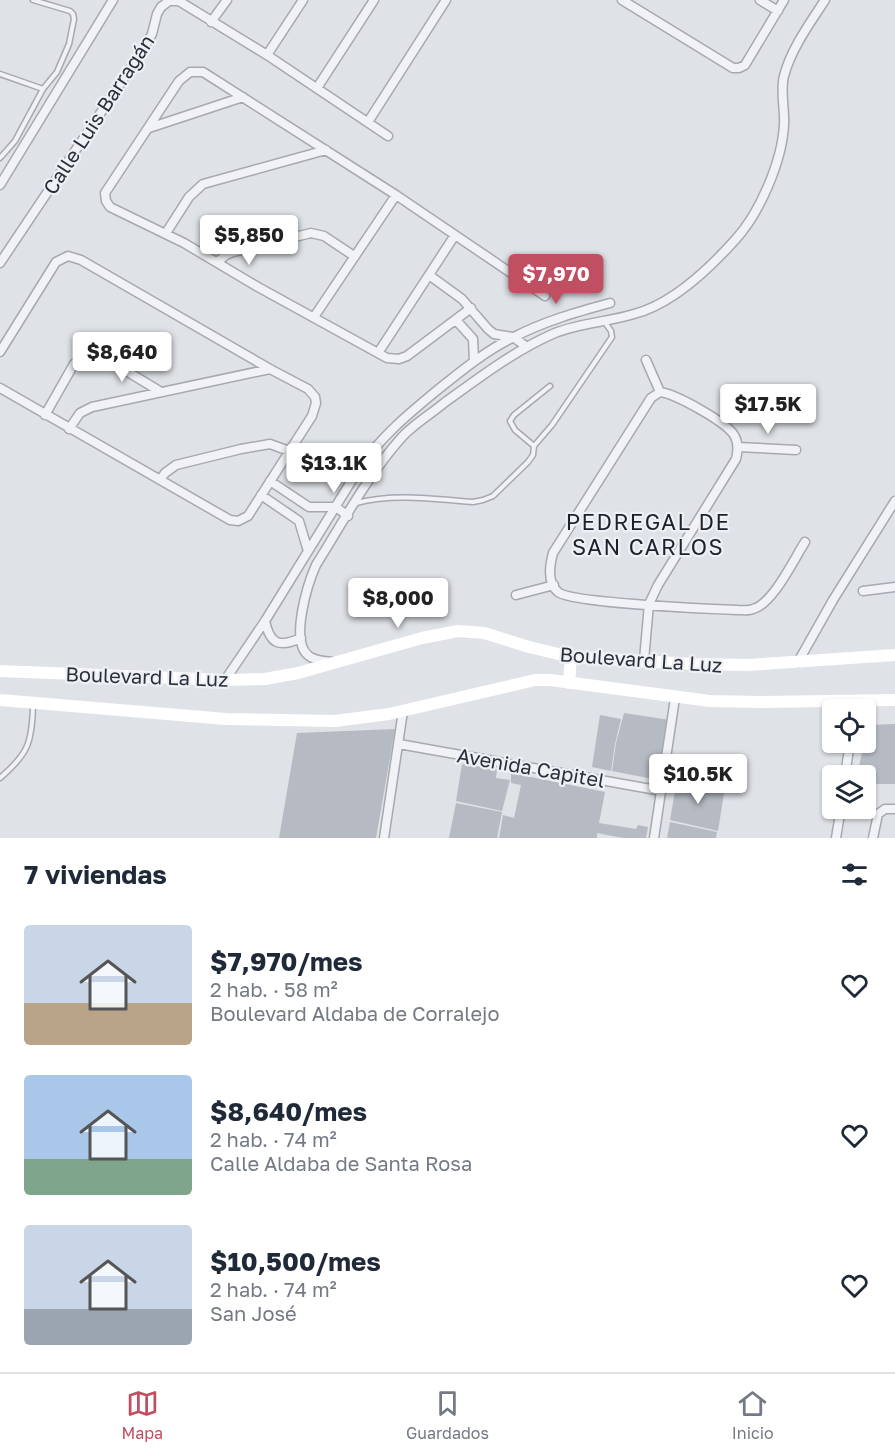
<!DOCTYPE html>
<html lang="es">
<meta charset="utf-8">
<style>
:root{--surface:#fff;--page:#f2f2f3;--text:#1f2937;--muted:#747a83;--line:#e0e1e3;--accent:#c04f61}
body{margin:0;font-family:"Golos Text",sans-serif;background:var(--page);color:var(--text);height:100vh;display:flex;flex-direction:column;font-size:22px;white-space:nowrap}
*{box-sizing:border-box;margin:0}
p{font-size:20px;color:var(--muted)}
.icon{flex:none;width:33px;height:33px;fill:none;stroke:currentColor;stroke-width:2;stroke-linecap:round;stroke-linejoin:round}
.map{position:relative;height:838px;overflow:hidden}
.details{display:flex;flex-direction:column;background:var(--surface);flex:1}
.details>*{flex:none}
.tools{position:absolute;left:822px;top:699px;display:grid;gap:12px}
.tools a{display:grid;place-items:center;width:54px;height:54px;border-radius:6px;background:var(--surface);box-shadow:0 2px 4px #0004;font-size:30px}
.price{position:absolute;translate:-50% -51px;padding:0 14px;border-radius:6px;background:#fff;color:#222;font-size:20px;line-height:39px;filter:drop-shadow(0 2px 3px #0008)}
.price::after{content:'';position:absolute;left:50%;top:36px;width:18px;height:14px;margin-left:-9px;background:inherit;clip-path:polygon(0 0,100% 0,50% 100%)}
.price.on{background:var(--accent);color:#fff}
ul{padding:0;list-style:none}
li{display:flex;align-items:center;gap:18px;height:150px;padding:0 24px}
li span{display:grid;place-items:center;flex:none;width:168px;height:120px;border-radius:6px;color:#555}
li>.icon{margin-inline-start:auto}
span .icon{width:72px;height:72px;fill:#fffc;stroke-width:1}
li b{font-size:26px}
h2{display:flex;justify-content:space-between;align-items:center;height:72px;padding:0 24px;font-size:26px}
.dock{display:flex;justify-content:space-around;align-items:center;height:84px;border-top:2px solid var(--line);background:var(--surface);font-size:16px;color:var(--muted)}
.dock a{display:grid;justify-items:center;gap:3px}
.dock .on{color:var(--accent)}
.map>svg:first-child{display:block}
</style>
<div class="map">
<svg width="895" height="838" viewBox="0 0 895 838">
<rect width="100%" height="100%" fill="#dfe2e6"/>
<path fill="#b6bbc3" d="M624 713 670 720 658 780 612 771 616 743Z
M600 715 621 719 615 744 611 771 592 767Z
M895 724V784H866V776H857L868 725Z
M395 729 376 838H279L297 733Z
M462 764 497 769 496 778 510 780 502 811 456 801Z
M511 773 605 792 599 823 636 829 638 825 648 827 646 838H623L597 833V838H499L503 815 514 818 521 785 511 783Z
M682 780 725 787 718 831 670 820 676 785 681 786Z
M456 803 502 812 497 838H449Z
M670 822 717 832 716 838H667Z"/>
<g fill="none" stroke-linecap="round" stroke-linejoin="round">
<g stroke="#a5a9b0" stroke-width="7">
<path id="service" d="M0 74 43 89
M0 158 15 141 43 89 57 72 69 44 74 19 73 14 70 11 33 0
M534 446 515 430 510 421 514 415 550 386
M356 503C394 493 434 499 473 502L483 500 493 496 528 462 533 455 534 446 552 425 612 337 611 331 604 321
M0 778C28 754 32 743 33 706"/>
</g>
<g stroke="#a5a9b0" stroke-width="11">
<path id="minor" d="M622 0 733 68H739L745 65 784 0
M760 0 778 11
M211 22 227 0
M267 55 303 0
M317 88 374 0
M368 122 446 0
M149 128 243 97
M0 185 113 0
M166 233 189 197 203 184 326 150
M217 262 226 255 233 252 311 233 324 236 354 256
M0 263 140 54 152 34 157 14 161 7 169 1H179L267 55 388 136
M429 275 462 299 488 329 494 334 513 337 527 347
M471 308 407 356 399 359 387 358 258 287 184 243 110 207 106 201 105 193 179 81 190 72H203L396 195 545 296
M314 317 396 195
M456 320 473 339 474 361
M0 352 56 262 68 256 81 260 270 369 308 389 315 397 316 403 312 416 248 516 238 521 230 520 0 388
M378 353 455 235
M646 360 660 392
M45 415 74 364 86 355H100L161 392
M69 429 80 413 92 407 270 369
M738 447 796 450
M160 480 165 473 176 465 241 449 270 444 289 451
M270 481 309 507H336L348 516
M261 495 299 521 308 551
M863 591 895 587
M516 595 554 585
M265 621C270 644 279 648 301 638
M644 660 649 604 658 585 736 459C738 451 739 443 734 435 726 422 676 394 660 392L651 398 553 553C550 564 547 583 558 592 570 603 713 609 738 610 743 610 749 611 753 609 773 604 794 559 805 542
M332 662C325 661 315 661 309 656 289 642 308 583 316 565 343 522 368 475 402 437 414 424 431 414 444 403 479 378 515 350 555 333 580 323 608 322 634 314 673 304 709 269 735 240 760 213 782 161 784 125 785 109 780 91 784 76 791 49 810 23 825 0
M798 662 833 600 895 501
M225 680 265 621 360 467C382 436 406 416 435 392 460 372 485 351 514 337 545 321 577 312 610 303
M399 744 662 791
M845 776 850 742
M384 838 403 711
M654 838 675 698
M836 838 841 808
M873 838 878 814 885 809H895"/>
</g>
<use href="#service" stroke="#f1f2f5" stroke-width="4"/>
<use href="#minor" stroke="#f1f2f5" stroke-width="8"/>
<path stroke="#fff" stroke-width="12" d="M0 671 225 680 265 679 298 673 422 638 458 631 484 633 529 647 571 657 693 664 748 665 895 655
M569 683 571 657
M0 700 226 719 335 721 389 714 535 680H550L710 701 761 702 895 700"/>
</g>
<g text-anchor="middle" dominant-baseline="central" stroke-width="4.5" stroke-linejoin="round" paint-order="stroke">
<g font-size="20" fill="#29303c" stroke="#eef1f4">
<text transform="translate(98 114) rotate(-57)">Calle Luis Barragán</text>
<text transform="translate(641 659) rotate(4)">Boulevard La Luz</text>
<text transform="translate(147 676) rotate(2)">Boulevard La Luz</text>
<text transform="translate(531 767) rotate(10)">Avenida Capitel</text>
</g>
<g font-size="22" letter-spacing="1.5" fill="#1b212d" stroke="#eef1f4">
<text x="648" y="521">PEDREGAL DE<tspan x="648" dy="25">SAN CARLOS</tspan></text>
</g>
</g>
</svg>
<div class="tools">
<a><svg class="icon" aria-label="locate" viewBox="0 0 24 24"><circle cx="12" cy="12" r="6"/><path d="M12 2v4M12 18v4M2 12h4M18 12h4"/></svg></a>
<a><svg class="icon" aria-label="layers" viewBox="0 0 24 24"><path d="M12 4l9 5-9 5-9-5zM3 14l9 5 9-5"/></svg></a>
</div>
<b class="price" style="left:249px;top:266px">$5,850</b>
<b class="price on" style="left:556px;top:305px">$7,970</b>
<b class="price" style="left:122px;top:383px">$8,640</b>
<b class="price" style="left:768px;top:435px">$17.5K</b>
<b class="price" style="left:334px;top:494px">$13.1K</b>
<b class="price" style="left:398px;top:629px">$8,000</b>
<b class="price" style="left:698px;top:805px">$10.5K</b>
</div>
<section class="details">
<h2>7 viviendas<svg class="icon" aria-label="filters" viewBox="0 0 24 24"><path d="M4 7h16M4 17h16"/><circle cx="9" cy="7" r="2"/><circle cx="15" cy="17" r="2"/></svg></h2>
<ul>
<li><span style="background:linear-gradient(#c9d6e8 65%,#b9a48a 0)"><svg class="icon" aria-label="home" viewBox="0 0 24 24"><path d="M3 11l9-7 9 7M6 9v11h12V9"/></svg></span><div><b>$7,970/mes</b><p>2 hab. · 58 m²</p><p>Boulevard Aldaba de Corralejo</p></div><svg class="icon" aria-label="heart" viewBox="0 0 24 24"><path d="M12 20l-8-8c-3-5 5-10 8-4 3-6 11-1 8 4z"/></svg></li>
<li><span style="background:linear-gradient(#a9c7e8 70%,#7fa58c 0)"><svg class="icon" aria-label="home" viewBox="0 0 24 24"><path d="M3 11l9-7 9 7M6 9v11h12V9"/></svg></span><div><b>$8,640/mes</b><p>2 hab. · 74 m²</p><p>Calle Aldaba de Santa Rosa</p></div><svg class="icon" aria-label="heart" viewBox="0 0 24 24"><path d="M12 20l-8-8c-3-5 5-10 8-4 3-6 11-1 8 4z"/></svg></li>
<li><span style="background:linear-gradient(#c9d6e8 70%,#9aa5b1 0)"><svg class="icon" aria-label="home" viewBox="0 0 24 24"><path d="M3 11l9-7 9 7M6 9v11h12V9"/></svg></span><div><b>$10,500/mes</b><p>2 hab. · 74 m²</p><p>San José</p></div><svg class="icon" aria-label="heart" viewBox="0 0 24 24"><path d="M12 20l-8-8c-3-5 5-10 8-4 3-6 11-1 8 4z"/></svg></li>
</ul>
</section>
<nav class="dock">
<a class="on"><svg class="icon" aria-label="map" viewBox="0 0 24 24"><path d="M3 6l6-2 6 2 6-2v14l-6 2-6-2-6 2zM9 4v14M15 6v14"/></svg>Mapa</a>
<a><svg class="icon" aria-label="saved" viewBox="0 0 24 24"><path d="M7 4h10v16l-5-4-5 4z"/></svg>Guardados</a>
<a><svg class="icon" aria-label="home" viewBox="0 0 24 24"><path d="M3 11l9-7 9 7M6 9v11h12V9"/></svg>Inicio</a>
</nav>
